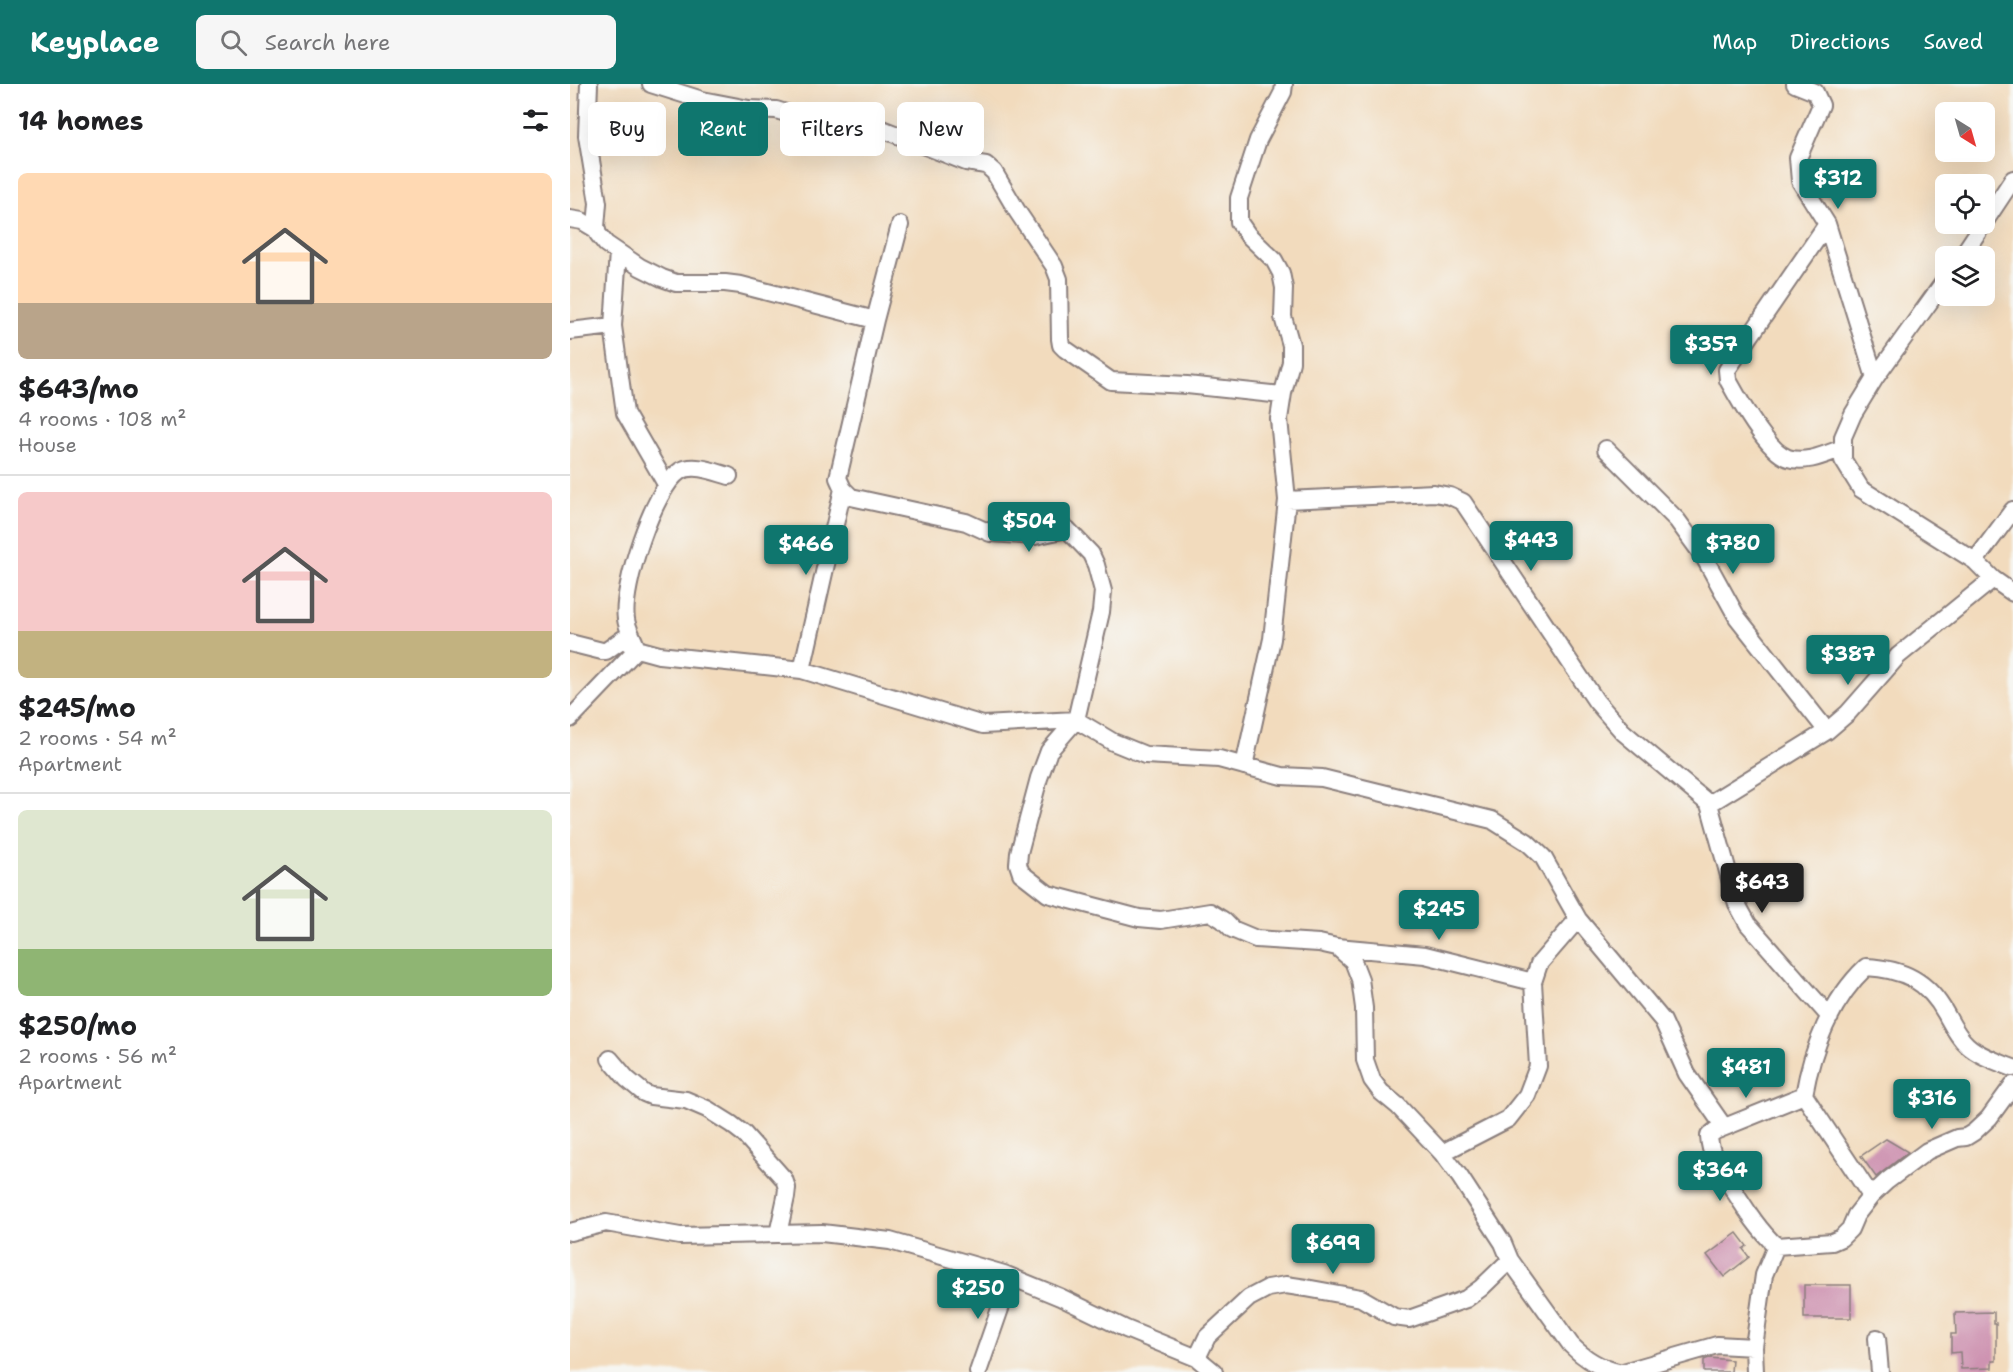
<!DOCTYPE html>
<meta charset="utf-8">
<style>
:root{--surface:#fff;--page:#f6f6f6;--text:#202124;--muted:#757577;--line:#e0e0e0;--accent:#0f766e}
body{margin:0;font-family:"Shantell Sans",sans-serif;background:var(--page);color:var(--text);height:100vh;display:flex;flex-direction:column;font-size:22px;white-space:nowrap}
*{box-sizing:border-box;margin:0}
p{font-size:20px;color:var(--muted)}
.icon{flex:none;width:33px;height:33px;fill:none;stroke:currentColor;stroke-width:2;stroke-linecap:round;stroke-linejoin:round}
.map{position:relative;flex:1;overflow:hidden}
.details{display:flex;flex-direction:column;background:var(--surface);width:570px}
.details>*{flex:none}
.top-card{position:absolute;left:18px;top:18px;width:570px;height:54px;display:flex;gap:12px}
.needle{width:39px;rotate:143deg}
.buttons{position:absolute;left:1365px;top:18px;display:grid;gap:12px}
.buttons a{display:grid;place-items:center;width:60px;height:60px;border-radius:9px;background:var(--surface);box-shadow:0 6px 24px #0002;font-size:30px}
.price{position:absolute;translate:-50% -51px;padding:0 14px;border-radius:6px;background:var(--accent);color:#fff;font-size:20px;line-height:39px;filter:drop-shadow(0 2px 3px #0008)}
.price::after{content:'';position:absolute;left:50%;top:36px;width:18px;height:14px;margin-left:-9px;background:inherit;clip-path:polygon(0 0,100% 0,50% 100%)}
.price.on{background:#222;color:#fff}
ul{padding:0;list-style:none}
li{display:grid;align-content:center;gap:12px;height:318px;padding:0 18px}
li+li{border-top:2px solid var(--line)}
li span{display:grid;place-items:center;height:186px;border-radius:9px;color:#555}
li>.icon{margin-inline-start:auto}
span .icon{width:108px;height:108px;fill:#fffc;stroke-width:1}
li b{font-size:26px}
h2{display:flex;justify-content:space-between;align-items:center;height:72px;padding:0 18px;font-size:26px}
.pill{padding:0 21px;border-radius:9px;background:var(--surface);box-shadow:0 6px 24px #0002;font-size:21px;line-height:54px}
.pill.on{background:var(--accent);color:#fff}
header{display:flex;align-items:center;gap:36px;box-sizing:border-box;height:84px;padding:0 30px;background:var(--accent);color:#fff}
header strong{font-size:28px}
nav{display:flex;gap:33px;margin-inline-start:auto;font-size:21px}
.search{width:420px;height:54px;background:var(--page);display:flex;align-items:center;gap:15px;box-sizing:border-box;padding:0 21px;border-radius:9px;color:var(--muted);font-size:22px}
main{display:flex;flex:1;min-height:0}
.map>svg:first-child{display:block}
</style>
<header>
<strong>Keyplace</strong>
<div class="search"><svg class="icon" aria-label="search" viewBox="0 0 24 24"><circle cx="10" cy="10" r="6"/><path d="M15 15l6 6"/></svg>Search here</div>
<nav><a>Map</a><a>Directions</a><a>Saved</a></nav>
</header>
<main>
<section class="details">
<h2>14 homes<svg class="icon" aria-label="filters" viewBox="0 0 24 24"><path d="M4 7h16M4 17h16"/><circle cx="9" cy="7" r="2"/><circle cx="15" cy="17" r="2"/></svg></h2>
<ul>
<li><span style="background:linear-gradient(#ffd9b3 70%,#b9a48a 0)"><svg class="icon" aria-label="home" viewBox="0 0 24 24"><path d="M3 11l9-7 9 7M6 9v11h12V9"/></svg></span><div><b>$643/mo</b><p>4 rooms · 108 m²</p><p>House</p></div></li>
<li><span style="background:linear-gradient(#f6c9c9 75%,#c2b280 0)"><svg class="icon" aria-label="home" viewBox="0 0 24 24"><path d="M3 11l9-7 9 7M6 9v11h12V9"/></svg></span><div><b>$245/mo</b><p>2 rooms · 54 m²</p><p>Apartment</p></div></li>
<li><span style="background:linear-gradient(#dfe7d0 75%,#8fb573 0)"><svg class="icon" aria-label="home" viewBox="0 0 24 24"><path d="M3 11l9-7 9 7M6 9v11h12V9"/></svg></span><div><b>$250/mo</b><p>2 rooms · 56 m²</p><p>Apartment</p></div></li>
</ul>
</section>
<div class="map">
<svg width="1443" height="1288" viewBox="0 0 1443 1288">
<rect width="100%" height="100%" fill="#f6f6f2"/>
<filter id="ink" filterUnits="userSpaceOnUse"><feTurbulence type="fractalNoise" baseFrequency=".0167" numOctaves="2"/><feDisplacementMap in="SourceGraphic" scale="12" xChannelSelector="R" yChannelSelector="G"/><feConvolveMatrix kernelMatrix="1 2 1 2 8 2 1 2 1" color-interpolation-filters="sRGB"/></filter>
<filter id="wash" filterUnits="userSpaceOnUse"><feTurbulence type="fractalNoise" baseFrequency=".008" numOctaves="4" result="noise"/><feDisplacementMap in="SourceGraphic" scale="24" xChannelSelector="R" yChannelSelector="G"/><feGaussianBlur stdDeviation="1.35" result="paint"/><feColorMatrix in="noise" values="0 0 0 0 0 0 0 0 0 0 0 0 0 0 0 0 0 1.4 0 .05"/><feComposite in="paint" operator="in"/></filter>
<g filter="url(#wash)">
<rect width="100%" height="100%" fill="#f2dbbd"/>
<g id="blocks">
<path fill="#ce93b1" d="M1316 1055 1338 1068 1306 1093 1291 1072Z
M1167 1149 1177 1162 1173 1165 1179 1173 1154 1193 1137 1171Z
M1234 1201H1281V1234H1234Z
M1424 1228V1239H1426V1277H1422V1284L1391 1285 1390 1268 1381 1269V1250H1386L1385 1229Z
M1139 1274 1162 1276 1161 1288H1134V1276Z"/>
</g>
</g>
<g filter="url(#ink)">
<use href="#blocks" fill-opacity="0" stroke="#8a7e7c" stroke-width="1.5"/>
<g fill="none" stroke-linecap="round" stroke-linejoin="round">
<g stroke="#8a7e7c" stroke-width="20">
<path id="minor" d="M19 0 17 52 28 119 26 143 28 150 36 160 70 183 92 194 106 199H155L171 201 305 236
M81 0 132 16 179 25 206 26 239 36 276 39 312 45 396 78 416 81 424 88 447 127 484 182 489 195 490 255 491 261 495 265 541 297 617 301 712 311
M1225 0 1245 8 1251 21 1228 74 1230 97 1257 140 1305 294
M0 135 12 137 27 146
M1257 140 1157 286 1158 296C1169 316 1197 367 1218 374 1236 380 1256 370 1273 364
M330 141 305 236 268 394 273 405 281 413 396 438 420 449 465 452 497 445 521 470 526 481 533 507 531 528 506 636 543 658 575 671 649 675 712 692 752 694 922 736 957 758 973 773 1008 835 1093 937 1117 990 1154 1043
M48 168 43 242 55 329 96 400
M1392 172 1443 95
M1376 195 1305 294 1283 330 1273 353V376L1291 405 1405 477 1423 495 1443 509
M0 247 43 242
M1036 365 1107 436 1134 473 1167 533 1257 647
M717 416 864 409 880 412 893 418 1026 617 1053 648 1139 720 1167 820 1178 840 1260 933
M1405 477 1443 426
M0 559 32 567H36L53 555 67 565 89 571 232 586 413 641 506 636 479 667 469 694 449 769 448 780 451 789 478 810 569 834 591 836 640 828 653 836 662 845 686 855 749 859 767 863 783 877 790 895 794 924 795 976 802 996 811 1008 828 1022 872 1069 890 1093 933 1159 940 1176 1001 1261C1015 1275 1029 1284 1048 1288
M232 586 273 405
M0 635 67 565C64 555 57 545 56 535 51 505 84 403 110 387 124 379 145 388 159 392
M674 682 702 555 717 416 709 335 713 309 721 278V261L713 233 714 204 711 189 704 176 678 151 669 138V114L688 56 713 8 714 0
M1139 720 1257 647 1278 629 1328 572 1423 495
M767 863 855 871 963 898
M40 975 57 995 74 1009 81 1012 116 1016 137 1025 161 1040 174 1050 214 1095 217 1104 216 1113 208 1150
M1234 1011 1145 1047 1139 1052C1140 1071 1149 1084 1159 1099 1174 1122 1186 1143 1206 1162L1262 1158 1271 1154 1280 1145 1286 1131 1301 1112 1317 1097 1357 1067 1387 1054 1396 1053 1404 1048 1419 1034 1443 1001
M872 1069 938 1035 957 1011 968 982 963 898 969 880 1008 835
M1301 1112 1234 1011C1242 965 1261 916 1296 883 1334 885 1358 897 1376 930 1382 941 1388 953 1397 961 1409 972 1428 978 1443 984
M0 1148 36 1139 110 1152 252 1149 320 1157 434 1190 490 1213 556 1245 627 1274 644 1288
M1307 1254 1310 1288
M627 1274 637 1253 679 1214 698 1204 716 1201 736 1204 791 1214 824 1233 839 1235 896 1215 911 1204 940 1176
M408 1288 432 1219 434 1190
M1053 1288 1147 1261 1184 1263
M1185 1288 1184 1263 1194 1191 1206 1162"/>
</g>
<use href="#minor" stroke="#fff" stroke-width="16"/>
</g>
</g>
</svg>
<div class="buttons">
<a><svg class="needle" viewBox="-14 -14 28 28"><path d="M0-13l5 13h-10z" fill="#e53935"/><path d="M0 13l5-13h-10z" fill="#757577"/></svg></a>
<a><svg class="icon" aria-label="locate" viewBox="0 0 24 24"><circle cx="12" cy="12" r="6"/><path d="M12 2v4M12 18v4M2 12h4M18 12h4"/></svg></a>
<a><svg class="icon" aria-label="layers" viewBox="0 0 24 24"><path d="M12 4l9 5-9 5-9-5zM3 14l9 5 9-5"/></svg></a>
</div>
<b class="price" style="left:1268px;top:126px">$312</b>
<b class="price" style="left:1141px;top:292px">$357</b>
<b class="price" style="left:459px;top:469px">$504</b>
<b class="price" style="left:961px;top:488px">$443</b>
<b class="price" style="left:1163px;top:491px">$780</b>
<b class="price" style="left:236px;top:492px">$466</b>
<b class="price" style="left:1278px;top:602px">$387</b>
<b class="price on" style="left:1192px;top:830px">$643</b>
<b class="price" style="left:869px;top:857px">$245</b>
<b class="price" style="left:1176px;top:1015px">$481</b>
<b class="price" style="left:1362px;top:1046px">$316</b>
<b class="price" style="left:1150px;top:1118px">$364</b>
<b class="price" style="left:763px;top:1191px">$699</b>
<b class="price" style="left:408px;top:1236px">$250</b>
<div class="top-card">
<a class="pill">Buy</a>
<a class="pill on">Rent</a>
<a class="pill">Filters</a>
<a class="pill">New</a>
</div>
</div>
</main>
